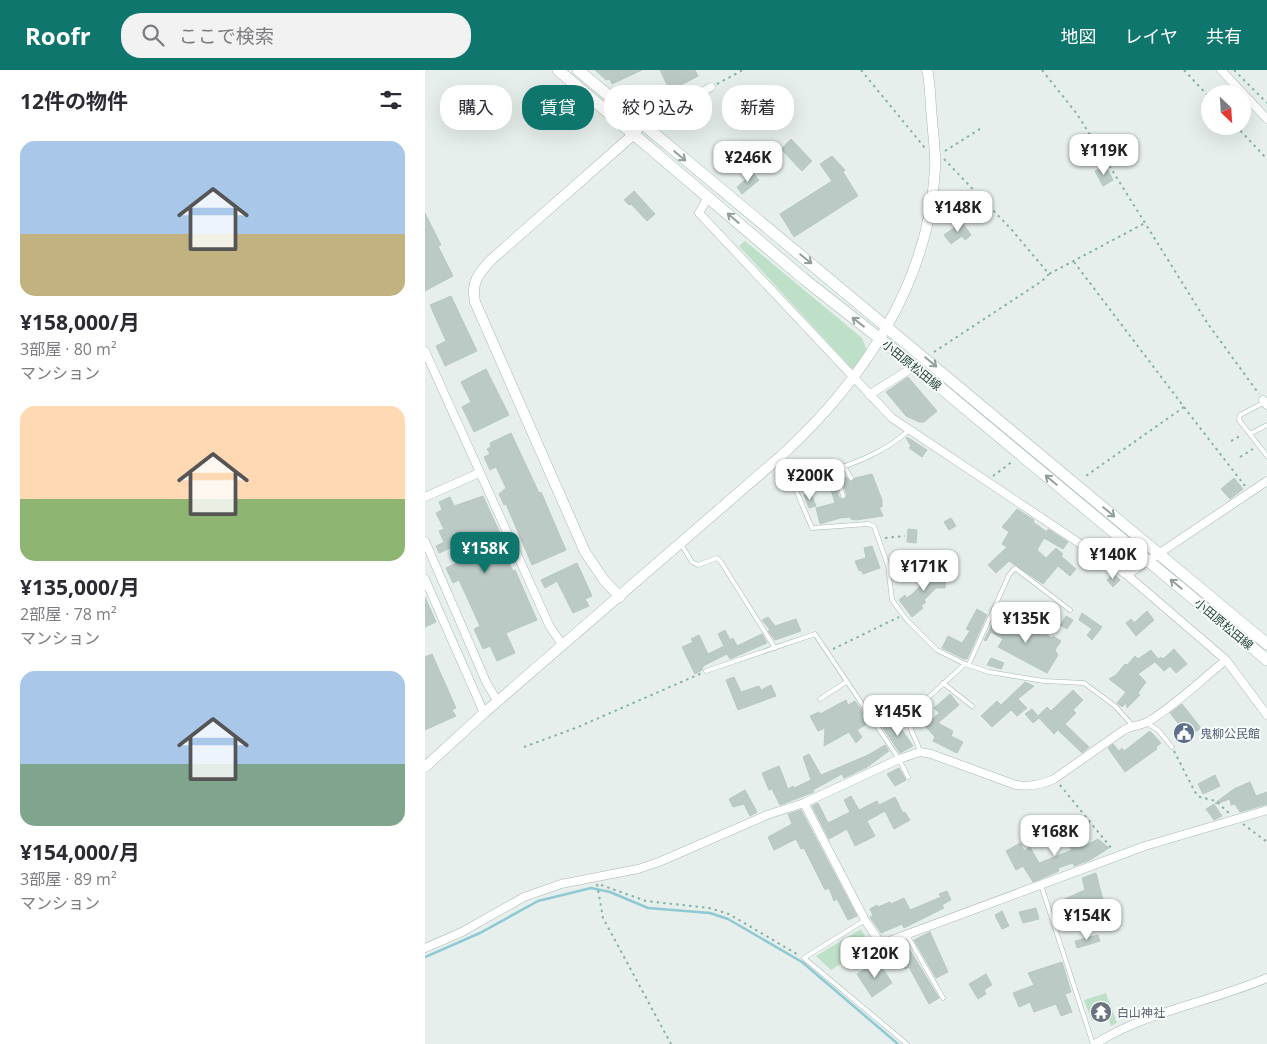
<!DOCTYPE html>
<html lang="ja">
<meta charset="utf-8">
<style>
:root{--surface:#fff;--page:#f2f2f3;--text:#2b2b33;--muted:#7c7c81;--accent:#0f766e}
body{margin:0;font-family:"Open Sans","Noto Sans JP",sans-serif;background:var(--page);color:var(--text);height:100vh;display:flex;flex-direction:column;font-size:19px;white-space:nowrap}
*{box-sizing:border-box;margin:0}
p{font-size:16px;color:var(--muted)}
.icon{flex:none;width:28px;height:28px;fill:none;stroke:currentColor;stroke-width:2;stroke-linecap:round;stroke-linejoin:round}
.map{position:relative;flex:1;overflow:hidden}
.details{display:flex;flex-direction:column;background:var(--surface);width:425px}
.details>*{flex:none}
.guide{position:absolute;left:15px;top:15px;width:475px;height:45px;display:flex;gap:10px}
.needle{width:32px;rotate:155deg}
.tools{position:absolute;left:776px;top:15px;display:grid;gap:10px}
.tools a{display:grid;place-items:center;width:50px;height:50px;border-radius:50%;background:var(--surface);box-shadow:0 5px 20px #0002;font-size:25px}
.price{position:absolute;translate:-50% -42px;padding:0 11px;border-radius:10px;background:#fff;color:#222;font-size:16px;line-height:32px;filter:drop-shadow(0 1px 2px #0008)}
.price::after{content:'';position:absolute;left:50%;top:30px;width:15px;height:11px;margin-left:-8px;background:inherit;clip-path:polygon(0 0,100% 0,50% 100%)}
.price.on{background:var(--accent);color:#fff}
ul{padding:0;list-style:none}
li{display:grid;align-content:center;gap:10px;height:265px;padding:0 20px}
li span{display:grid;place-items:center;height:155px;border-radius:15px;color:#555}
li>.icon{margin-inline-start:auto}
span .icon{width:90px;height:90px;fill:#fffc;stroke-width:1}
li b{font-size:21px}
h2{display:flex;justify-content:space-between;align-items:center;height:60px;padding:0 20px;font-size:21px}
.chip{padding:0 18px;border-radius:20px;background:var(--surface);box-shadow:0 5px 20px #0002;font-size:18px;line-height:45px}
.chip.on{background:var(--accent);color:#fff}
header{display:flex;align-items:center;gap:30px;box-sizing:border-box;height:70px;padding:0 25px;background:var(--accent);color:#fff}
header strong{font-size:24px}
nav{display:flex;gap:28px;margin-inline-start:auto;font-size:18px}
.search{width:350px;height:45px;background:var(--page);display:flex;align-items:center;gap:12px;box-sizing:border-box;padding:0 18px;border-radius:20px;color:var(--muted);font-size:19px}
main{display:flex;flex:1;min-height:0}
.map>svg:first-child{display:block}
</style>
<header>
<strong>Roofr</strong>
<div class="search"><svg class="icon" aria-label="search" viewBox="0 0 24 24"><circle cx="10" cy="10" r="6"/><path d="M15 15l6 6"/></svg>ここで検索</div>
<nav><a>地図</a><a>レイヤ</a><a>共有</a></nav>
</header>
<main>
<section class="details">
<h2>12件の物件<svg class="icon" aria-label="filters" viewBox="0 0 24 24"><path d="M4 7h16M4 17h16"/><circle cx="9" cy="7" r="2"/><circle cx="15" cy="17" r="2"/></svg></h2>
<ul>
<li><span style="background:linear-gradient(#a9c7e8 60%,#c2b280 0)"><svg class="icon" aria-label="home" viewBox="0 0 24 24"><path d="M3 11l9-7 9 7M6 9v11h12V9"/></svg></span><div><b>¥158,000/月</b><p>3部屋 · 80 m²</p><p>マンション</p></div></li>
<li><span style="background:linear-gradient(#ffd9b3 60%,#8fb573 0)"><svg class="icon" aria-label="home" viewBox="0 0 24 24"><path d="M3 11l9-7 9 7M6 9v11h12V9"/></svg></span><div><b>¥135,000/月</b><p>2部屋 · 78 m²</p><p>マンション</p></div></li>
<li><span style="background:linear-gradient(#a9c7e8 60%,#7fa58c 0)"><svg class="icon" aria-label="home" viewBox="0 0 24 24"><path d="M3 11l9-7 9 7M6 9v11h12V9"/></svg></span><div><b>¥154,000/月</b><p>3部屋 · 89 m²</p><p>マンション</p></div></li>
</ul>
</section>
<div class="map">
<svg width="842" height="974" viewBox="0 0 842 974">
<rect width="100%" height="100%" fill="#e6efeb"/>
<path fill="#bfe0c8" d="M320 171 437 268 442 281 428 300 314 176Z
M436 859 445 875 406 900 391 886Z
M681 923 692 953 686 956 682 945 667 951 659 930Z"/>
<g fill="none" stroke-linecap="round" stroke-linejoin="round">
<path stroke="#8ec9d4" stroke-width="2.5" d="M0 887 55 863 113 831 166 818 185 822 223 838 285 843 303 849 377 892 473 974"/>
</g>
<path fill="#bbcac4" stroke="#b8c9c2" d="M170 0H217L187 14 185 9 181 10Z
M235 0H270L273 6 245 21Z
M366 69 387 91 377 101 356 79Z
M407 86 420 100 418 102 433 126 369 167 355 144 407 111 395 94Z
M681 96 688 110 678 116 670 101Z
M328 103 334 110 317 124 312 117Z
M209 121 230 144 222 151 206 134 204 135 199 130Z
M0 143 16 175 13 176 28 206 0 221Z
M537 152 546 165 540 170 537 166 526 174 519 165Z
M26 226 52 281 20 296 11 276 21 271 5 235Z
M61 299 84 345 49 362 37 337 46 332 36 312Z
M483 307 512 341 499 352H494L481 346 461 322Z
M86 363 114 423 116 422 141 480 107 495 81 434 79 435 74 424 81 418 71 397 65 400 59 387 65 384 62 379 66 377 65 373Z
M482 367 502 380 497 387 484 378 486 376 481 368Z
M447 404 457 430V437H454L458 446 431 450 426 449 425 447 415 448 395 454 391 438 410 433 402 407 408 405 414 427 418 430 422 426 417 409 421 407 426 412 430 408Z
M809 408 818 419 805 429 796 419Z
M386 424 391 436 384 438 379 425Z
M58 426 75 463 81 480 78 481 88 501 90 500 112 550 81 563 90 583 72 591 65 576 58 579 49 559 55 556 34 510 28 513 21 498 53 483 46 469 14 483 11 476 19 472 14 461 19 459 11 443 17 440 14 432 25 427 29 436Z
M592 439 609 450 608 452 622 462 623 459 643 472 638 479 619 468 612 480 621 488 631 478 638 484 636 486 651 499 645 506 633 496 618 514 584 491 571 503 563 495 582 477 577 474 584 462 577 457Z
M526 448 531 456 524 460 519 452Z
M483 459 492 460 491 473 482 472Z
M447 476 455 498 438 504 436 500 434 501 430 491 441 488 439 478Z
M152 493 167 526 160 529 164 536 148 543 132 511 120 518 116 510Z
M508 499H521L520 518H511L499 530 501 532 496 536 498 538 487 547 474 530 480 525 481 528 486 525 508 504Z
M689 504 695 510 688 517 682 510Z
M0 527 11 552 0 557Z
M552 539 562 545 542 589H539L517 578 523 566 537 573 545 561 541 559Z
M722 541 729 550 711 566 701 553 706 549 709 553Z
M573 543 589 550 583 561 596 566 605 554 627 568 628 566 636 571 630 580 633 585 622 603 573 577 578 569 566 562 561 571 559 570Z
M657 543 677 557 667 570 662 565 667 559 654 550Z
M641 546 648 550 642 559 635 555Z
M343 547 350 556 371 549 376 561 350 570 343 561 345 560 337 550Z
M300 560 305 570 308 568 312 576 337 564 342 573 305 589 302 584 278 596 277 600 270 604 257 577 268 572 266 569 274 565 283 584 299 576 293 564Z
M749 579 762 594 751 603 745 596 739 601 730 592 713 604 721 612 713 623 715 625 702 638 701 633 697 637 692 633 701 622 684 609 691 605 700 594 702 595 710 586 713 589 726 580 733 589 731 591 736 587 738 589Z
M7 584 31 638 27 640 31 646 0 660V587Z
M566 588 579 593 576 599 562 595Z
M309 607 316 622 334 616 336 620 346 615 351 626 313 640 301 610Z
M600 612 609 616 593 629 602 638 592 646 586 640 567 657 556 646 572 631 576 635Z
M648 620 658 630 648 640 651 643 640 654 664 677 657 683 633 660 629 664 614 648 608 653 600 644 607 639 613 646 622 637 626 641Z
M525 624 534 635 513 653 528 661 526 666 538 672 532 683 508 671 510 667 500 656 514 643 509 638Z
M421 630 423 635 430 631 445 652 432 660 437 667 431 673 424 662 399 676 400 658 393 661 385 646 394 642 395 644Z
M757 634 776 658 754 672 749 664 757 658 745 643Z
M471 651 488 676 475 683 458 658Z
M725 661 736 673 731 677 732 679 700 702 683 678 688 674 694 681 697 678 699 681Z
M460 675 464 681 442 697 419 708 417 704 388 720 389 722 355 735 347 719 344 720 337 703 354 696 363 719 368 716 369 718 386 710 378 687 384 684 396 705 443 685Z
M474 698 481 710 470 716 462 704Z
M790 705 795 716 778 724 773 714Z
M825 712 831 726 842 722V734L815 742 810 734 806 735 805 729 791 734 790 733 809 719Z
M320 720 332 742 325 746 319 734 308 737 304 729Z
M426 726 434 740 452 731 454 735 470 727 478 743 480 742 485 750 469 759 460 741 442 751 450 766 430 776 422 759 404 769 387 736 393 733 403 753 425 742 419 730Z
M789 734 797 746 789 750 781 739Z
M376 740 432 846 423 850 412 829 409 831 404 818 400 820 379 778 376 779 371 769 349 780 343 767 367 754 363 744Z
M641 761 643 764 646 761 660 776 673 769 684 778 665 790 649 796 648 793 633 798 634 801 608 812 598 796 591 800 581 781 595 773 599 781 605 777 614 793 647 780 637 768 636 765Z
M671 803 679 834 673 835 674 839 655 843 658 854 650 856 646 841 640 843 635 831 660 820 657 808Z
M522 821 526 830 517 835 519 838 479 858 477 854 456 863 445 847 448 846 445 839 452 835 453 837 465 832 466 834 479 828 485 840 516 827 514 824Z
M611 838 614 849 598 853 594 842Z
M577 841 584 856 577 859 570 845Z
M505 862 523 902 511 908 489 870Z
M673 865 675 871 652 878 650 871Z
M480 872 514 928 504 934 484 897 480 899 473 885 471 886 467 879Z
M453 891 467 913 447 927 432 904Z
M637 892 646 922 640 924 647 942 636 946 631 934 609 942 605 932 594 937 588 923 609 915 603 903Z
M561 904 567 915 559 920 561 924 553 929 544 914Z"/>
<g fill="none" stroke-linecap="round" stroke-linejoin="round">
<g stroke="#a8b8b2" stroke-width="5">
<path id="service" d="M840 332 815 345 814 350 842 386
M825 364 842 355
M357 387 387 458 443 454 449 456 463 496 467 530 482 550 512 580 540 594 564 602 619 611 659 613 690 636 707 655
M419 396 426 408
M411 400 418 426
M368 415C404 401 456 388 484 360
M256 474 267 492 273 495 292 488 296 492 350 578
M544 594 584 505 590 498 645 540
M281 601 390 564 474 689 483 707
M518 613 547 636
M395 629 421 612
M722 653 733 660 747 677
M495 682C492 669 483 659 483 646L540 594
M616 815 668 974
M440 850 379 888 482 974
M482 865 518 928"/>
</g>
<g stroke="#a8b8b2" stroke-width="9">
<path id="minor" d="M796 0 842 49
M209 64 218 55 286 17
M283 127 274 143 467 348 702 505 801 590 842 645
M0 281 124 555 138 576
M444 325 482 301
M838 330 842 335
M0 427 54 403
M0 471 62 614 73 632
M702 505 842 411
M0 509 59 643
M379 733 440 850 456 874 720 776 842 740
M0 878 37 862 99 827 136 814 213 799 234 792 342 745 379 733 474 689 495 682 506 684 591 715C605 717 616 715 629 709L699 660C707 655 717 656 724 651 752 634 776 610 801 590
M670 974C722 941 786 932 842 908"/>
</g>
<g stroke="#a8b8b2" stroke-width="11">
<path id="tertiary" d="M195 527 179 510 160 482 50 232C46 213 53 204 66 190L209 64
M0 697 59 643 356 386C438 311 504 213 510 99 511 83 508 65 507 49 505 33 506 16 502 0"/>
</g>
<g stroke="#a4bbb3" stroke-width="12">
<path id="secondary" d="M133 0 379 209 487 294 842 590
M153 0 842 574"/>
</g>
<path stroke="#86b3a5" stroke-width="2" stroke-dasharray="2.5 4" stroke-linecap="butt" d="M436 0 500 78
M617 0 652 44 783 254 834 324
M759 0 785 28
M809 0 842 33
M292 14 318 0
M811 56 842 89
M520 81 558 57
M519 89 586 159 624 204 720 153
M649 192 759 337 658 408
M509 282 617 211 624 204
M759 337 820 416
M806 371 817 365
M815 387 828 379
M568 406 588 391
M460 468 480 466
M408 579 474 547
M99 677 153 657 277 603
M749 681 770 722 775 727 791 731 805 744
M635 715 687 779
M818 754 842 772
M172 814 178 848 246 974
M176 815 221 831 284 838 304 844 375 886
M423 868 443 897
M437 890 451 878"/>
<use href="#service" stroke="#fff" stroke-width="4"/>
<use href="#minor" stroke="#fff" stroke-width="8"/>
<use href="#tertiary" stroke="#fff" stroke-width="10"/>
<use href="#secondary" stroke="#fff" stroke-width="11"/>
</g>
<defs><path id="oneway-shaft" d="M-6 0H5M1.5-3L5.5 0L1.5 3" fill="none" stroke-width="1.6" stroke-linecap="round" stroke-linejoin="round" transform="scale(1.25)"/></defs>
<g stroke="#92a09c">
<use href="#oneway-shaft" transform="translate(255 86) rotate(40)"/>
<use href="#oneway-shaft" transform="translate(308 148) rotate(-139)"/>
<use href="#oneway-shaft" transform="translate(381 189) rotate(39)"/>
<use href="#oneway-shaft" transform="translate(433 252) rotate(-142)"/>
<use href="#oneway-shaft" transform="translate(506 292) rotate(40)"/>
<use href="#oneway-shaft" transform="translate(626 410) rotate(-140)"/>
<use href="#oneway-shaft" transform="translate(684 442) rotate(40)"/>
<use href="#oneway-shaft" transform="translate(751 514) rotate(-141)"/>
</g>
<defs>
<g id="civic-disc" transform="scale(1.125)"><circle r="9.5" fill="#5c6f8a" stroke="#f7fbf9"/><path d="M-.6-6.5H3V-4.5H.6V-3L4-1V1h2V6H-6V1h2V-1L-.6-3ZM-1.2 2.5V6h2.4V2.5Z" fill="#fff"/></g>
<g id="temple-disc" transform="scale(1.125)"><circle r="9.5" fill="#6b7280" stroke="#f7fbf9"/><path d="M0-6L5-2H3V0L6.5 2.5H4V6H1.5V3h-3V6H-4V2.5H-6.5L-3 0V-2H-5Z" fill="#fff"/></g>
</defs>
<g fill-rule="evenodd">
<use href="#civic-disc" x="759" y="663"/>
<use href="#temple-disc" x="676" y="942"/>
</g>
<g text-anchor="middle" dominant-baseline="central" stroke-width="4" stroke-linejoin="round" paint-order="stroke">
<g font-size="12" fill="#24423a" stroke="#f7fbf9">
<text transform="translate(487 295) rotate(39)">小田原松田線</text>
<text transform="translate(799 554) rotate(40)">小田原松田線</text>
</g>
<g font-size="12" fill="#4e5e75" stroke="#f7fbf9" text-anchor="start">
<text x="775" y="663">鬼柳公民館</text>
</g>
<g font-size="12" fill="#5b616d" stroke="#f7fbf9" text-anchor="start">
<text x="692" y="942">白山神社</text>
</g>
</g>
</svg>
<div class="tools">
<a><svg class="needle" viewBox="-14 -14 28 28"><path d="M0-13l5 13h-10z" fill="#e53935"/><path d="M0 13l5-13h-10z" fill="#7c7c81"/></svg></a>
</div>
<b class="price" style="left:679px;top:106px">¥119K</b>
<b class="price" style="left:323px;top:113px">¥246K</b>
<b class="price" style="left:533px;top:163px">¥148K</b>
<b class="price" style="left:385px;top:431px">¥200K</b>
<b class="price on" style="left:60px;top:504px">¥158K</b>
<b class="price" style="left:688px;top:510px">¥140K</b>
<b class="price" style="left:499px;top:522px">¥171K</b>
<b class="price" style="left:601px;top:574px">¥135K</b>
<b class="price" style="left:473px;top:667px">¥145K</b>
<b class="price" style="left:630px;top:787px">¥168K</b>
<b class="price" style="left:662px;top:871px">¥154K</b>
<b class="price" style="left:450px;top:909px">¥120K</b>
<div class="guide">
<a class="chip">購入</a>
<a class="chip on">賃貸</a>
<a class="chip">絞り込み</a>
<a class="chip">新着</a>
</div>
</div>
</main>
